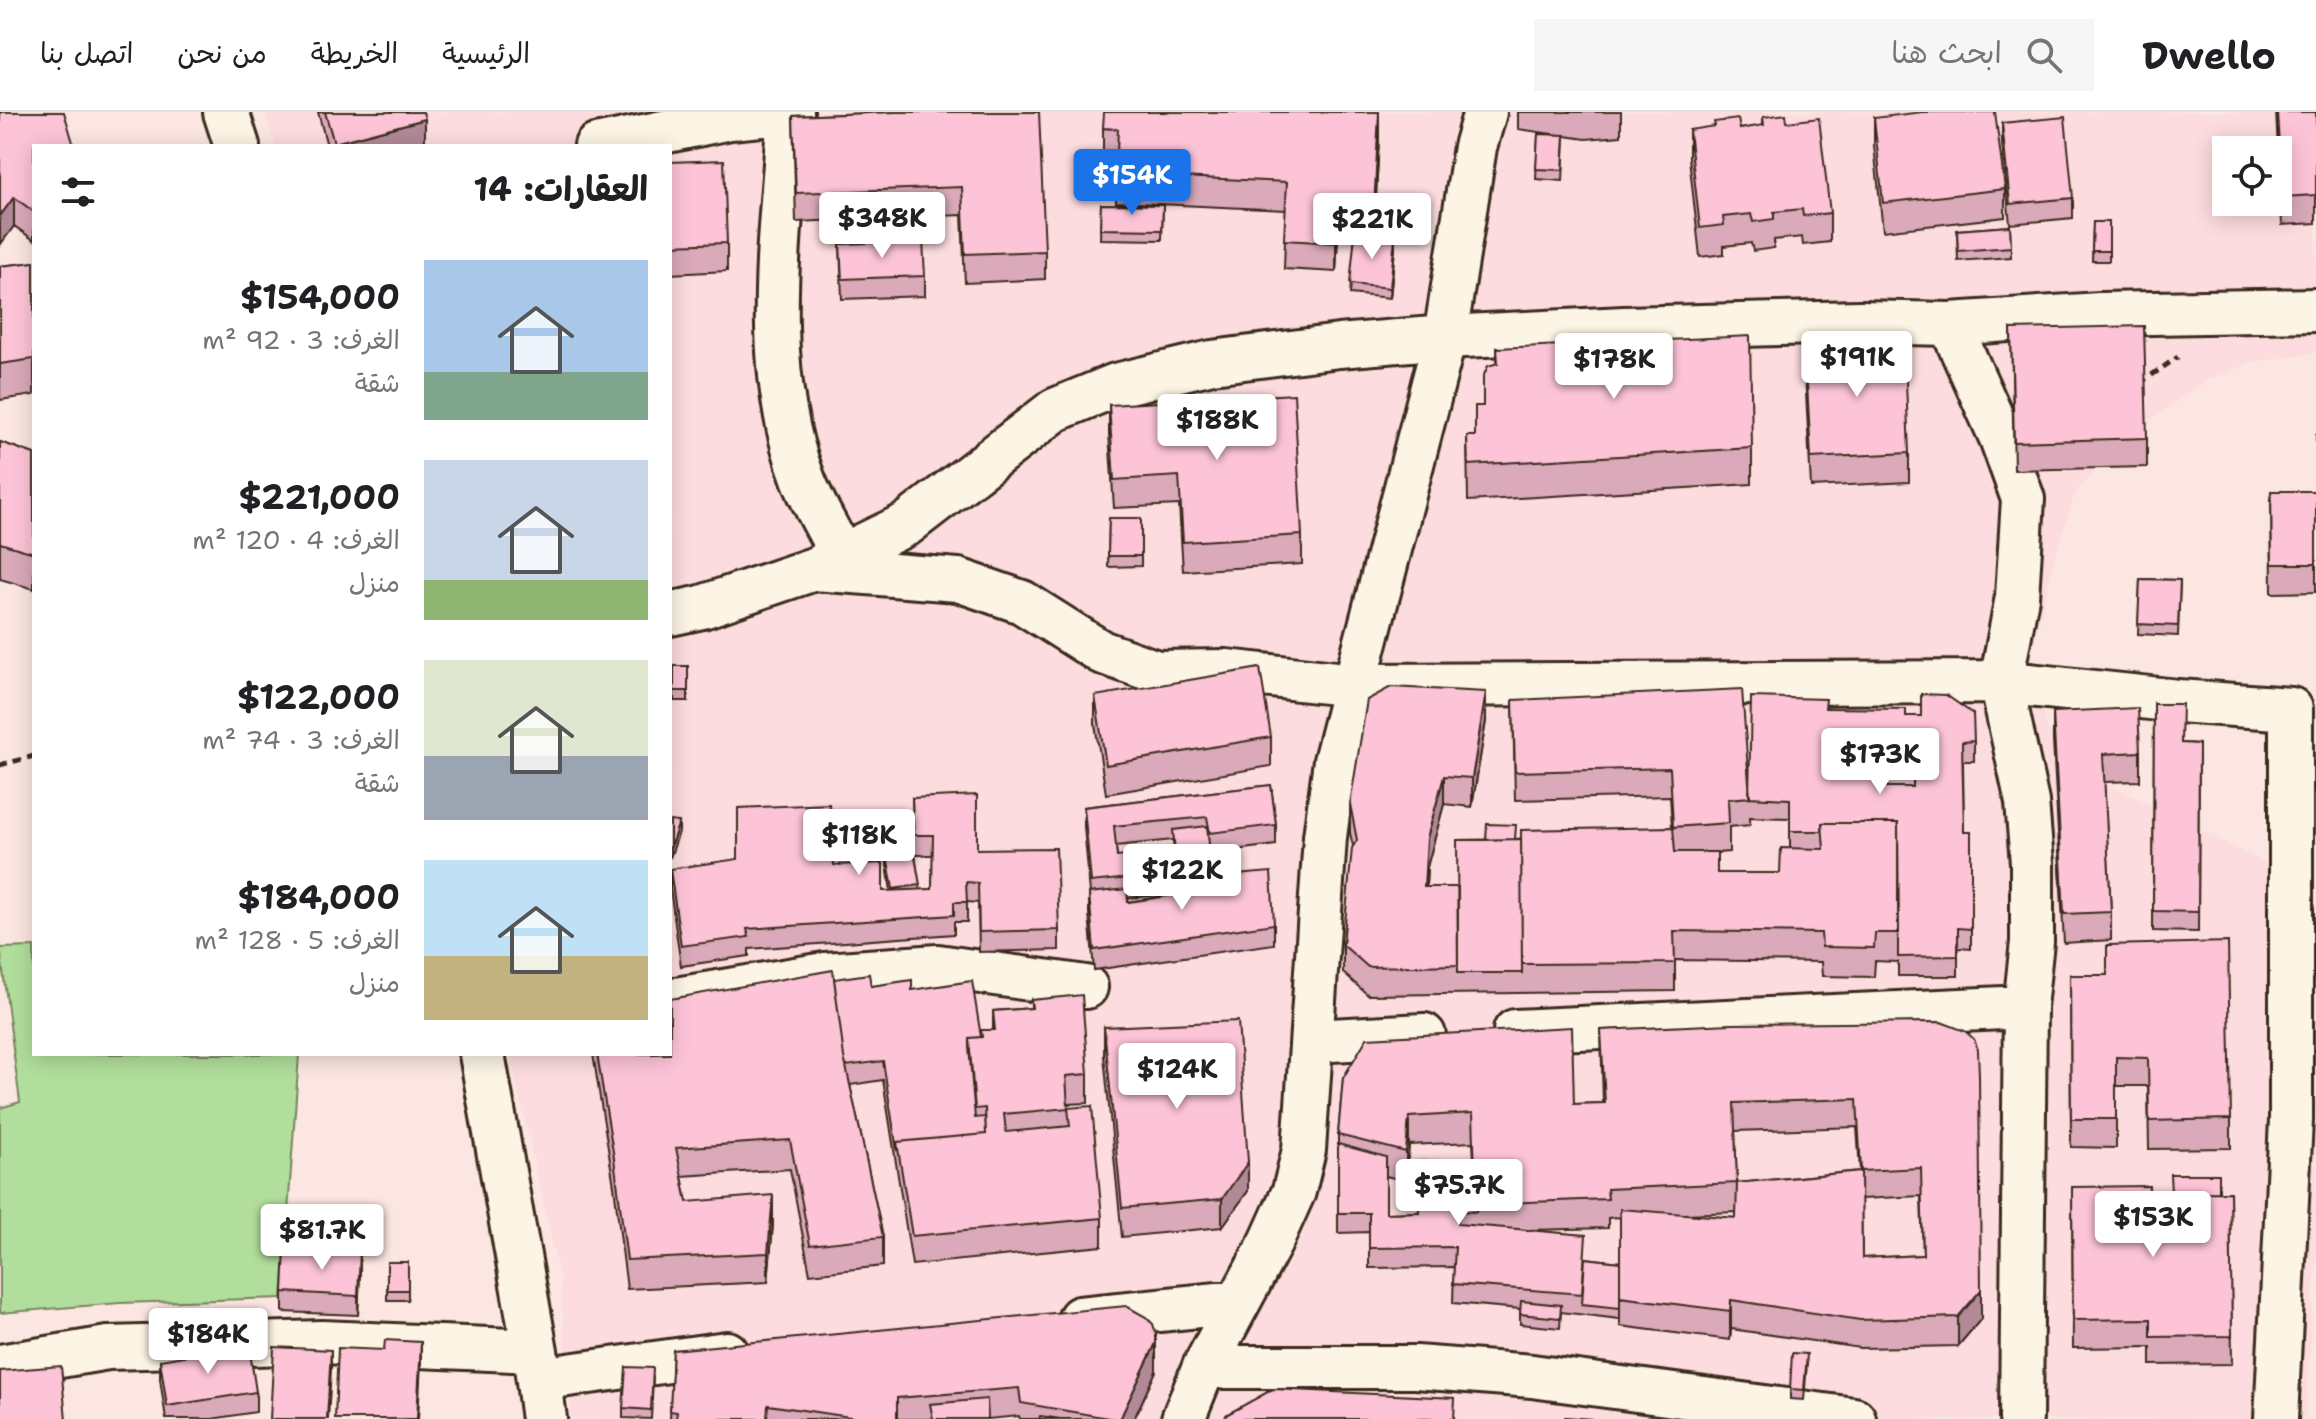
<!DOCTYPE html>
<html lang="ar">
<meta charset="utf-8">
<style>
:root{--surface:#fff;--page:#f6f6f6;--text:#202124;--muted:#757577;--line:#e0e0e0;--accent:#1a73e8}
body{margin:0;font-family:"Shantell Sans","Playpen Sans Arabic",sans-serif;background:var(--page);color:var(--text);direction:rtl;height:100vh;display:flex;flex-direction:column;font-size:30px;white-space:nowrap}
*{box-sizing:border-box;margin:0}
p{font-size:26px;color:var(--muted)}
.icon{flex:none;width:44px;height:44px;fill:none;stroke:currentColor;stroke-width:2;stroke-linecap:round;stroke-linejoin:round}
.map{position:relative;flex:1;overflow:hidden;direction:ltr}
.details{position:absolute;left:32px;top:32px;width:640px;height:912px;display:flex;flex-direction:column;background:var(--surface);border-radius:0px;box-shadow:0 4px 20px #0003;direction:rtl}
.details>*{flex:none}
.buttons{position:absolute;left:2212px;top:24px;display:grid;gap:16px}
.buttons a{display:grid;place-items:center;width:80px;height:80px;border-radius:0px;background:var(--surface);box-shadow:0 4px 20px #0003;font-size:40px}
.price{position:absolute;translate:-50% -68px;padding:0 18px;border-radius:8px;background:#fff;color:#222;font-size:26px;line-height:52px;filter:drop-shadow(0 2px 4px #0008)}
.price::after{content:'';position:absolute;left:50%;top:48px;width:24px;height:18px;margin-left:-12px;background:inherit;clip-path:polygon(0 0,100% 0,50% 100%)}
.price.selected{background:var(--accent);color:#fff}
ul{padding:0;list-style:none}
li{display:flex;align-items:center;gap:24px;height:200px;padding:0 24px}
li span{display:grid;place-items:center;flex:none;width:224px;height:160px;border-radius:0px;color:#555}
li>.icon{margin-inline-start:auto}
span .icon{width:96px;height:96px;fill:#fffc;stroke-width:1}
li b{font-size:34px}
h2{display:flex;justify-content:space-between;align-items:center;height:96px;padding:0 24px;font-size:34px}
header{display:flex;align-items:center;gap:48px;box-sizing:border-box;height:112px;padding:0 40px;background:var(--surface);border-bottom:2px solid var(--line)}
header strong{font-size:38px}
nav{display:flex;gap:44px;margin-inline-start:auto;font-size:28px}
.search{width:560px;height:72px;background:var(--page);display:flex;align-items:center;gap:20px;box-sizing:border-box;padding:0 28px;border-radius:0px;color:var(--muted);font-size:30px}
.map>svg:first-child{display:block}
</style>
<header>
<strong>Dwello</strong>
<div class="search"><svg class="icon" aria-label="search" viewBox="0 0 24 24"><circle cx="10" cy="10" r="6"/><path d="M15 15l6 6"/></svg>ابحث هنا</div>
<nav><a>الرئيسية</a><a>الخريطة</a><a>من نحن</a><a>اتصل بنا</a></nav>
</header>
<div class="map">
<svg width="2316" height="1307" viewBox="0 0 2316 1307">
<rect width="100%" height="100%" fill="#fce6e1"/>
<filter id="ink" filterUnits="userSpaceOnUse"><feTurbulence type="fractalNoise" baseFrequency=".0125" numOctaves="2"/><feDisplacementMap in="SourceGraphic" scale="16" xChannelSelector="R" yChannelSelector="G"/><feConvolveMatrix kernelMatrix="1 2 1 2 8 2 1 2 1" color-interpolation-filters="sRGB"/></filter>
<g filter="url(#ink)">
<path fill="#fcdcde" fill-rule="evenodd" d="M265 0H2316V241L2252 250 2208 268 2129 322 2075 381 2054 448 2031 544 2048 618 2096 666 2305 771 2316 791V1152L2305 1307H571L560 1166 510 942H670V34H275ZM2226 38H2278V90H2226Z"/>
<path fill="#b1de9c" stroke="#76845d" stroke-width="2" d="M34 835V942H299L282 1186 120 1191 0 1201V996L20 990 0 836Z"/>
<g fill="none" stroke-linecap="round" stroke-linejoin="round">
<g stroke="#3b2a1e" stroke-width="48">
<path id="minor" d="M789 0C781 120 760 251 803 366 813 393 829 418 841 443
M596 34 730 6 792 0
M1950 212 2100 202 2316 198
M815 457 958 468 1022 490 1101 540 1157 560 1226 559 1354 573 2001 570 2178 589 2291 597V1008L2276 1307
M670 502 702 495 814 457 907 412 1055 298 1116 273 1212 250 1339 234 1445 225 1624 216 1860 210 1950 212 2001 326 2023 387 2017 485 2001 570 2027 690 2032 751V830L2025 895 2021 1307
M670 888 825 862 938 854 1086 875
M1515 919 2025 895
M1312 929 1424 923
M1080 1206 1238 1190
M0 1254 108 1236 322 1230 535 1239
M1204 1255H1416L1532 1264 1854 1307
M539 1267 727 1241
M1183 1307 1204 1255 1271 1130 1294 1079 1304 1038 1325 725 1335 649 1445 225 1475 35 1485 0"/>
</g>
<g stroke="#3b2a1e" stroke-width="50">
<path id="secondary" d="M226 0 237 34
M482 942 535 1239 544 1307"/>
</g>
<path stroke="#3b2a1e" stroke-width="5" stroke-dasharray="8 6" stroke-linecap="butt" d="M2140 271 2178 245
M0 653 34 644"/>
<use href="#minor" stroke="#fcf5e5" stroke-width="42"/>
<use href="#secondary" stroke="#fcf5e5" stroke-width="44"/>
</g>
<path fill="#daa9ba" stroke="#3b2a1e" stroke-width="2" fill-rule="evenodd" d="M0 0 34 34V128L14 114 0 133Z
M318 0H423L425 34H327Z
M896 0 1045 139V167L965 171 962 103 796 110 793 4Z
M1518 0H1621V24L1586 27 1565 24 1563 69 1536 67 1538 22 1559 23 1518 17Z
M2276 0H2316V111L2282 113Z
M1763 5 1787 10 1830 101V130L1803 133 1802 125 1774 128V136L1753 139 1751 131 1724 134V142L1700 145 1689 46V18L1740 17 1763 14Z
M1874 6 2005 77V105L1883 119 1874 34Z
M2002 11 2073 86V106L2010 112 2002 31Z
M1103 16 1379 25 1374 124 1395 136 1390 186 1350 182 1355 126 1338 125 1336 160 1284 157 1286 98 1116 90 1117 45 1103 44Z
M670 50 727 131V159L670 162Z
M1101 92 1163 93 1162 128 1100 127Z
M2093 110H2109V149H2092Z
M2010 114 2011 145 1958 149 1957 118Z
M840 132 925 164V184L842 187Z
M34 150V283L0 288V154Z
M2011 217 2147 326V355L2014 358Z
M1805 233 1909 341V370L1811 375 1805 262Z
M1497 236 1752 336V372L1468 389 1467 324H1475L1483 294 1497 251Z
M1109 293 1302 423V452L1183 459 1179 393 1114 396 1109 322Z
M2316 322V480L2272 481 2271 379H2316Z
M0 330 34 342V477L0 467Z
M1109 406H1141V454L1108 455Z
M2140 467 2180 468 2178 524 2138 522Z
M674 554H688V589H674Z
M1095 584 1271 625V654L1106 682 1095 612Z
M1513 588 1749 676 1826 596 1906 604 1974 629V649H1963L1964 720H1971V837L1958 836V864H1898V850L1875 849 1874 865 1822 864 1821 850 1675 848V879L1368 883 1343 861V833L1353 734 1350 721V692L1486 609 1472 695 1444 692 1427 755 1426 775H1457L1515 727 1672 715 1670 684 1515 688ZM1906 655H1913V675H1887V667ZM1750 705 1790 706V736L1780 761H1717V741L1729 740V715L1750 713Z
M2154 592 2182 631 2199 632 2198 820 2153 819Z
M2053 600 2140 640V669L2104 670 2111 800V828L2064 831 2053 629Z
M1271 673 1276 713V733L1210 741 1213 777V765L1274 812V832L1094 858 1089 801V781H1090L1084 715V695ZM1173 728 1174 740 1117 745 1116 734ZM1198 779 1128 790V786Z
M912 686 977 737 1059 818V838L979 840 978 791 967 790V810H954V822L749 837V844L681 854 670 777V757L834 753 883 779H891L887 753V743L914 739ZM915 743H933L932 777 920 778Z
M2070 863 2231 1007V1036L2149 1037 2148 974H2116V1036L2071 1035Z
M834 867 871 874 912 878 981 925V918H993V899L1031 896V888L1088 962V991L1068 992V996L1102 1106V1134L912 1153 883 968 850 973 883 1125V1154L810 1162 790 1057 682 1064 687 1090 773 1112 768 1170 627 1177 614 1074 593 942H670Z
M1941 910 1981 1207 1958 1234 1860 1236 1731 1217 1730 1228 1620 1214V1195V1207L1561 1200 1560 1216 1520 1212V1197L1453 1191 1454 1155 1369 1156V1120L1338 1121V1023L1343 966 1574 992 1603 991 1601 918ZM1857 1015 1860 1059 1737 1071 1735 1019ZM1473 1030 1474 1048 1419 1100 1386 1101V1064L1406 1069 1409 1033ZM1921 1084 1923 1143 1862 1146 1861 1087ZM1736 1100V1106L1685 1102ZM1620 1105V1150L1586 1146 1530 1118 1608 1116V1106Z
M1104 915 1248 1079 1222 1115 1122 1125 1104 944Z
M2072 1075 2149 1081 2230 1080 2232 1252 2151 1253V1235L2073 1236Z
M387 1150H408V1188H387Z
M360 1160 358 1203 283 1200V1180Z
M1156 1222V1259L1134 1307H1020L1019 1304 988 1307H670L673 1238Z
M160 1248 256 1280V1300L212 1307H166L160 1267Z
M1807 1252 1804 1288 1790 1287V1277Z
M653 1266 651 1307 623 1306V1296Z"/>
<path fill="#b18997" stroke="#3b2a1e" stroke-width="2" d="M1379 0V25L1374 127V98Z
M425 7V34H334V31Z
M14 85V114L0 133V104Z
M1338 96V125L1336 160V131Z
M1395 126V136L1390 186V176Z
M1486 580V609L1472 695V666Z
M1906 635V655L1887 667V647Z
M1444 664V692L1427 755 1424 804V775L1427 726Z
M679 710V720L670 746V736Z
M1409 1005V1033L1406 1069V1040Z
M1248 1050V1079L1222 1115V1087Z
M773 1083V1112L768 1170V1141Z
M360 1140V1160L358 1203V1184Z
M1981 1178V1207L1958 1234V1205Z
M1731 1188V1217L1730 1228V1199Z
M421 1230V1250L418 1307H417Z
M1156 1231V1259L1134 1307H1120Z
M331 1238V1258L328 1307H327Z"/>
<path fill="#fdc4d8" stroke="#3b2a1e" stroke-width="2" fill-rule="evenodd" d="M0 0H64L74 34H34V100L14 85 0 104Z
M325 0H423L425 7 334 31Z
M896 0H1039L1045 139 965 142 962 75 796 81 793 4Z
M1104 0H1379L1374 98 1338 96 1336 131 1284 128 1287 70 1116 62 1118 17 1103 16Z
M1922 0H1995L2005 77 1883 91 1874 6Z
M2277 0H2316V83L2282 85Z
M1786 2 1787 10 1819 6 1830 101 1803 104 1802 97 1774 100V107L1753 110 1751 102 1723 105 1724 113 1700 116 1689 18 1715 14 1714 10 1738 7 1740 17 1764 13 1763 5Z
M2065 5 2073 86 2010 92 2002 11Z
M1538 22 1565 23 1563 58 1536 57Z
M724 48 727 131 670 133V50Z
M1101 92 1163 93 1162 118 1100 117Z
M2093 110H2109V139H2092Z
M2010 114 2011 135 1958 139 1957 118Z
M1355 122 1395 126 1390 176 1350 172Z
M923 129 925 164 842 167 840 132Z
M34 150V247L0 252V154Z
M2144 214 2147 326 2014 330 2011 217Z
M1750 224 1752 336 1468 353 1467 324H1475V294H1483V265L1488 254 1498 251 1497 236Z
M1879 226 1905 246 1909 341 1811 346 1805 233Z
M1294 282 1302 423 1183 430 1179 364 1114 368 1109 293Z
M2316 322V452H2272L2271 379H2316Z
M0 330 34 342V441L0 431Z
M1109 406H1141V444H1108Z
M2140 467 2180 468 2178 514 2138 512Z
M674 554H688V579H674Z
M1260 556 1271 625 1106 653 1095 584Z
M1391 575 1486 580 1472 666 1444 664 1427 726 1424 775H1458V853L1368 855 1343 833 1352 736 1357 728 1350 692 1367 588Z
M1742 577 1750 685 1728 687 1729 711 1673 715 1675 740H1717V761H1780L1781 736 1824 737 1822 711H1898L1899 821H1875L1874 836 1822 835 1821 821 1674 819 1675 851 1522 852 1521 718 1673 715 1670 656 1515 660 1513 588Z
M1921 582 1946 583 1973 602 1974 629 1962 630 1964 720H1971V817L1958 816V844L1898 845V711H1822V719H1790V687L1749 685 1751 585 1826 587 1825 596 1906 597V604H1921ZM1906 635H1913V675H1887V647Z
M2154 592H2182L2181 631 2199 632 2198 800 2153 799Z
M2138 596 2140 640 2103 642 2111 800 2064 802 2053 600Z
M1271 673 1276 713 1210 721 1207 705 1114 714 1117 745 1176 739 1178 761 1091 770 1084 695Z
M977 683V737L1056 736 1059 818 979 820 978 771 966 770 967 790H954V803L747 817 749 825 681 834 670 757 738 747V696L829 692 834 753 883 751V779L932 777 933 723H914L912 686Z
M670 709 679 710 670 736Z
M1487 712 1516 713 1515 727 1486 728Z
M1207 714 1213 768 1178 771 1176 739 1175 740 1173 718Z
M1521 727 1522 861H1458L1457 728Z
M914 739 920 773 893 777 887 743Z
M1271 760 1274 812 1094 838 1089 781 1127 777 1128 790 1214 777 1213 765Z
M2228 830 2231 1007 2149 1009 2148 946 2116 945V1007H2071L2070 863H2107V833Z
M833 858 844 945 883 1125 810 1133 790 1028 676 1036 687 1090 773 1083 768 1141 627 1148 614 1046 597 942H670V887Z
M869 862 871 874 912 868V878L972 869 981 925 969 926V935L975 1006 985 1005 986 1022 897 1030V1039L883 949 846 954 844 945 834 867Z
M1082 883 1088 962 1066 964 1068 996 1092 994 1102 1106 912 1124 897 1030 986 1022 985 996 975 997 969 926 982 925 981 918H995L993 899 1032 896 1031 888ZM1068 996 1070 1014 1006 1020 1004 1002Z
M1238 909 1248 1050 1222 1087 1122 1096 1104 915Z
M1941 910 1965 919 1974 927 1978 938 1979 964 1981 1178 1958 1205 1860 1208 1731 1188 1730 1199 1620 1185V1097L1736 1106 1737 1071 1607 1077 1608 1087 1476 1092 1473 1001 1409 1005 1406 1040 1338 1023 1343 966 1367 926 1572 915 1574 992 1605 991 1601 918 1731 912ZM1857 987 1861 1059 1921 1056 1923 1143 1862 1146 1861 1059 1737 1071 1734 991Z
M1338 1032 1386 1045V1101L1419 1100 1418 1049 1474 1048 1476 1100 1459 1099 1458 1112 1586 1123 1582 1182 1453 1172 1455 1135 1369 1136V1101H1338Z
M2170 1062H2219V1080L2171 1081Z
M2149 1074V1081L2230 1080 2232 1224 2151 1225V1207L2073 1208 2072 1075Z
M285 1136 360 1140 358 1184 283 1180Z
M1585 1146 1620 1150V1196L1582 1192Z
M387 1150H408V1178H387Z
M1521 1189 1561 1193 1560 1206 1520 1202Z
M1126 1194 1146 1205 1153 1212 1156 1222V1231L1120 1307H1114L1021 1291 1019 1276 897 1286V1307H864L768 1293 767 1307H676L677 1300 670 1299 673 1238Z
M385 1228 421 1230 417 1307H335L338 1236 384 1238Z
M249 1233 256 1280 167 1294 160 1248Z
M274 1235 331 1238 327 1307H270Z
M1792 1241 1807 1242 1804 1278 1790 1277Z
M61 1254 66 1307H0V1259Z
M626 1255 653 1256 651 1298 623 1296Z
M1273 1277 1455 1286 1454 1307H1225L1226 1303Z
M987 1287 988 1307H933L930 1292Z
M1040 1304 1061 1307H1039Z
M1565 1305 1592 1307H1565Z"/>
</g>
</svg>
<div class="buttons">
<a><svg class="icon" aria-label="locate" viewBox="0 0 24 24"><circle cx="12" cy="12" r="6"/><path d="M12 2v4M12 18v4M2 12h4M18 12h4"/></svg></a>
</div>
<b class="price selected" style="left:1132px;top:105px">$154K</b>
<b class="price" style="left:882px;top:148px">$348K</b>
<b class="price" style="left:1372px;top:149px">$221K</b>
<b class="price" style="left:1857px;top:287px">$191K</b>
<b class="price" style="left:1614px;top:289px">$178K</b>
<b class="price" style="left:1217px;top:350px">$188K</b>
<b class="price" style="left:1880px;top:684px">$173K</b>
<b class="price" style="left:859px;top:765px">$118K</b>
<b class="price" style="left:1182px;top:800px">$122K</b>
<b class="price" style="left:1177px;top:999px">$124K</b>
<b class="price" style="left:1459px;top:1115px">$75.7K</b>
<b class="price" style="left:2153px;top:1147px">$153K</b>
<b class="price" style="left:322px;top:1160px">$81.7K</b>
<b class="price" style="left:208px;top:1264px">$184K</b>
<section class="details">
<h2>العقارات: 14<svg class="icon" aria-label="filters" viewBox="0 0 24 24"><path d="M4 7h16M4 17h16"/><circle cx="9" cy="7" r="2"/><circle cx="15" cy="17" r="2"/></svg></h2>
<ul>
<li><span style="background:linear-gradient(#a9c7e8 70%,#7fa58c 0)"><svg class="icon" aria-label="home" viewBox="0 0 24 24"><path d="M3 11l9-7 9 7M6 9v11h12V9"/></svg></span><div><b>$154,000</b><p>الغرف: 3 · 92 m²</p><p>شقة</p></div></li>
<li><span style="background:linear-gradient(#c9d6e8 75%,#8fb573 0)"><svg class="icon" aria-label="home" viewBox="0 0 24 24"><path d="M3 11l9-7 9 7M6 9v11h12V9"/></svg></span><div><b>$221,000</b><p>الغرف: 4 · 120 m²</p><p>منزل</p></div></li>
<li><span style="background:linear-gradient(#dfe7d0 60%,#9aa5b1 0)"><svg class="icon" aria-label="home" viewBox="0 0 24 24"><path d="M3 11l9-7 9 7M6 9v11h12V9"/></svg></span><div><b>$122,000</b><p>الغرف: 3 · 74 m²</p><p>شقة</p></div></li>
<li><span style="background:linear-gradient(#bfe0f5 60%,#c2b280 0)"><svg class="icon" aria-label="home" viewBox="0 0 24 24"><path d="M3 11l9-7 9 7M6 9v11h12V9"/></svg></span><div><b>$184,000</b><p>الغرف: 5 · 128 m²</p><p>منزل</p></div></li>
</ul>
</section>
</div>
